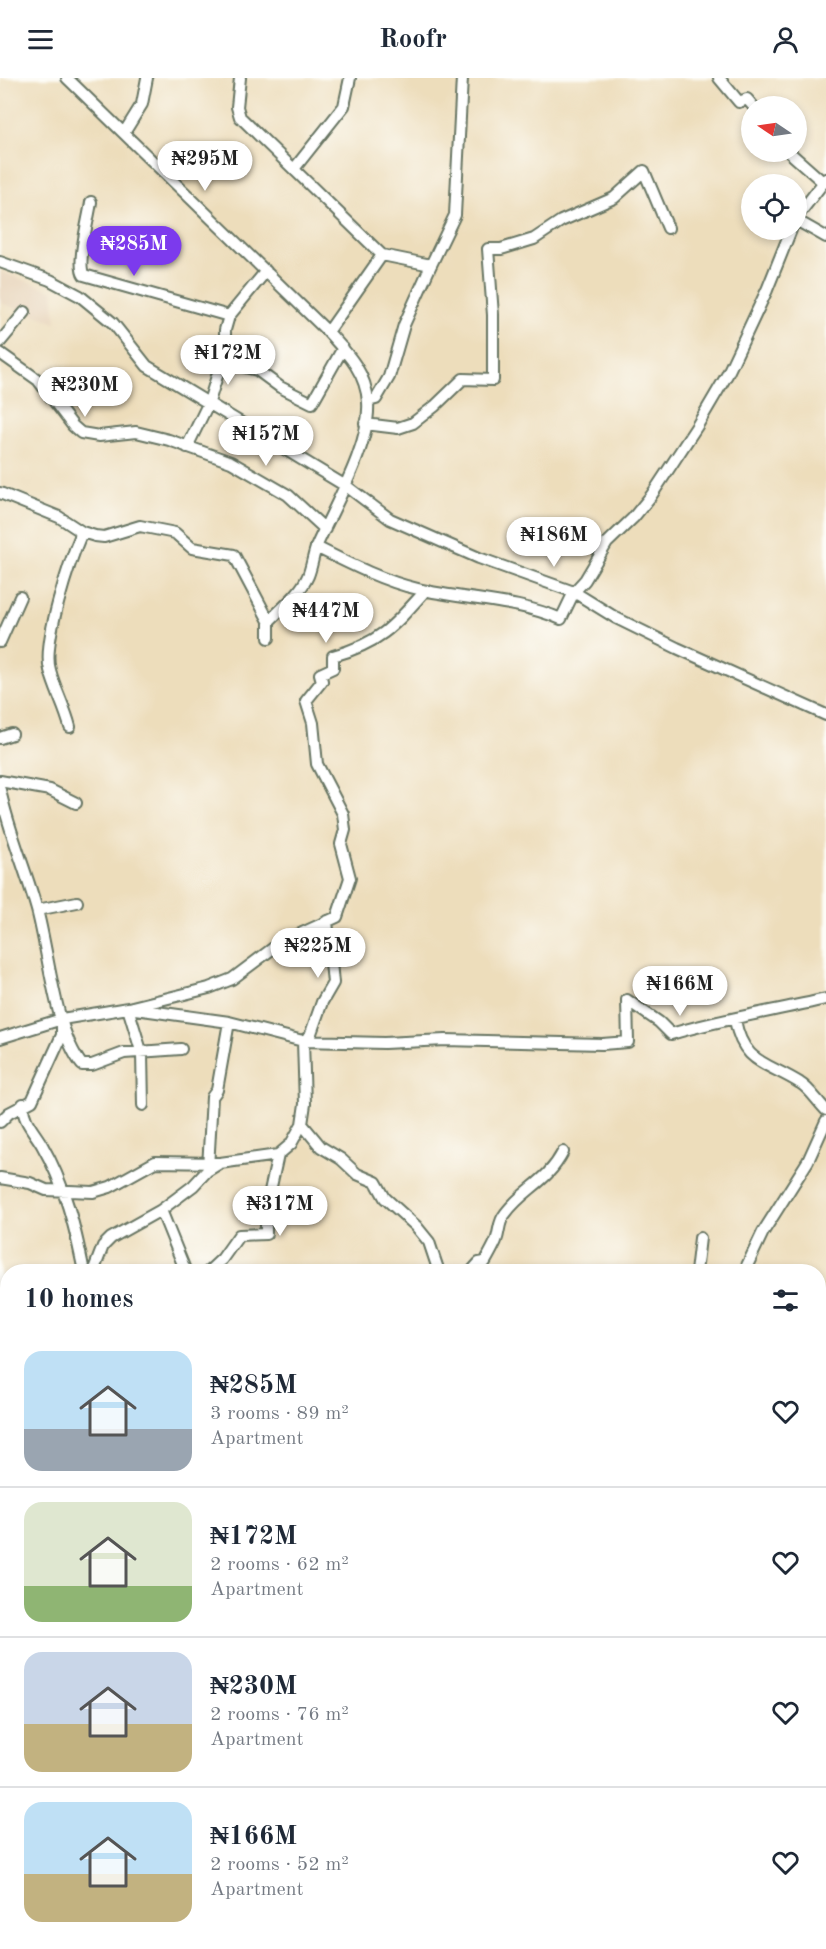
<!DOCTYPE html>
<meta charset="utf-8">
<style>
:root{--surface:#fff;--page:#f2f2f3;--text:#1f2937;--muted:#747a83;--line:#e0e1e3;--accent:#7c3aed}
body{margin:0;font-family:"Old Standard TT",serif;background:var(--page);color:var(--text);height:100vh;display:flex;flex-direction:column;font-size:22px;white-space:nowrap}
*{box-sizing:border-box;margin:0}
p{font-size:20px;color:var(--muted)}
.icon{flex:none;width:33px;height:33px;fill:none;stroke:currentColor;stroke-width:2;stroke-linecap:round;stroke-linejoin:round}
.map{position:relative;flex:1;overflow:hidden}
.drawer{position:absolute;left:0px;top:1186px;width:826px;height:686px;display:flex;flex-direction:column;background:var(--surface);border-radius:24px 24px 0 0;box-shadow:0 3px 9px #0003}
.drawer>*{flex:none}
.needle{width:39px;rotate:283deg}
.buttons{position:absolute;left:741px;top:18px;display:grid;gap:12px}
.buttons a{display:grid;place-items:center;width:66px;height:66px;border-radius:50%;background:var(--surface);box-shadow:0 3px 9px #0003;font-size:30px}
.price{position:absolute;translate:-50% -51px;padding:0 14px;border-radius:21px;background:#fff;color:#222;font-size:20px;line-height:39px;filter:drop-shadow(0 2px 3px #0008)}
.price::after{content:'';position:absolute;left:50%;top:36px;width:18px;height:14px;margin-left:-9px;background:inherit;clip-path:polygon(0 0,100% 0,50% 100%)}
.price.selected{background:var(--accent);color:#fff}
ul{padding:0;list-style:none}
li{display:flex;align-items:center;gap:18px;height:150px;padding:0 24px}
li+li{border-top:2px solid var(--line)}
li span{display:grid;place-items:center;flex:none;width:168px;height:120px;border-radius:18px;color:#555}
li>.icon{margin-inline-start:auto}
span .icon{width:72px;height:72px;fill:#fffc;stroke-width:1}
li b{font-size:26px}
h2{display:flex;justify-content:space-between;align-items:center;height:72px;padding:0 24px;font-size:26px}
header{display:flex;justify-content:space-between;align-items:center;height:78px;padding:0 24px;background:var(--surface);font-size:27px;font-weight:800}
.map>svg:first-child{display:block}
</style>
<header><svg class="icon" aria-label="menu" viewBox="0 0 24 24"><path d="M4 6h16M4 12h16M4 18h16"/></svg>Roofr<svg class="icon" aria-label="person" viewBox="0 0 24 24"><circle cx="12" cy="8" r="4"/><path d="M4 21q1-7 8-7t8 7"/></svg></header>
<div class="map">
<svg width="826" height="1871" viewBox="0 0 826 1871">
<rect width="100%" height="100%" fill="#fdfcf7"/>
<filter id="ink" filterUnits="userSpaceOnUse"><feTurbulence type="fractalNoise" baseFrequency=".0167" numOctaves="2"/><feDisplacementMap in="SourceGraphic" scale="12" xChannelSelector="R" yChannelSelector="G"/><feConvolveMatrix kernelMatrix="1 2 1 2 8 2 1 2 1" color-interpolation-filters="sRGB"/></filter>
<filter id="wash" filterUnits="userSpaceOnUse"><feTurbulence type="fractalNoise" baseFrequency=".008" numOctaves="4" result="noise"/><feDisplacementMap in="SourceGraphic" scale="24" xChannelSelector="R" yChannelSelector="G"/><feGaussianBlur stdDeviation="1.35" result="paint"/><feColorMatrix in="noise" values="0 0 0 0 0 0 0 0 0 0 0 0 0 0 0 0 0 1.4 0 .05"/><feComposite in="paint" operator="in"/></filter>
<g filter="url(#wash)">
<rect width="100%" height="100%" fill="#edddbb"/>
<path fill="#e6d1b6" d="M0 193 53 213 56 244 0 225Z"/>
</g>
<g filter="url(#ink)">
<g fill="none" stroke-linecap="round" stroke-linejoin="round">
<g stroke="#677563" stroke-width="14">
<path id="minor" d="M67 0 328 254C347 275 366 294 368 324 371 367 334 428 317 467 313 477 312 488 308 498 300 516 283 529 269 543
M240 0 237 29 240 39 382 177 431 187 455 137 462 0
M719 0 739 24 747 21 753 28
M124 55 142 26 147 0
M789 74 824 105
M294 91 344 28 350 0
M91 124C89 140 76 186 84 197L229 238
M796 140 826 101
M796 142 826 159
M0 184 50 202 80 218 113 245 147 288 349 410 390 441 479 480 574 514 616 540 677 570 826 637
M328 254 382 177
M0 264 25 234
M0 275 38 302 73 348 81 355 99 358 136 354 169 362 231 384 288 417 325 451
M221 283 257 292 280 309 312 325 343 270
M368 323 376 321 389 299 404 247 431 187
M365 346 398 350 413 345 435 328 463 301 493 302V237L488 171H501L534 161 561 143 614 120 644 93 668 150
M187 369 209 324 225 272V252L229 238 266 193
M0 415 59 439 82 454 95 458 104 459 140 448 175 455 192 470 234 477 269 543V560
M316 469C348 485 383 503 418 511 465 522 517 522 561 541L574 514 585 502 607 465 633 440 651 418 697 348 727 297 767 212 791 152
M0 564 20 519
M70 649C65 629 55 612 50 592 42 565 70 482 82 454
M0 660 12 656
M0 703 50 712 76 725
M0 712C9 754 26 792 37 832 49 876 55 953 82 987H92L124 975 181 971
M37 832 77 824
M627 922 659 944 671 956C721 941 774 933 826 921
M735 942C743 986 767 984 800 1005 809 1010 818 1024 826 1032
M0 960 62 941 128 930 229 944 303 963 384 965 445 962 602 966 628 964 627 922
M23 1026C22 1042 34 1053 42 1067 65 1107 75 1149 84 1194
M143 1027 142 976 128 930 209 910 232 901 280 865 337 839 350 800 341 766 345 752 343 736 317 686 313 645 306 623 322 603 320 596 333 590V578C380 565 394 548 425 513
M0 1044 9 1035 32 1023 62 957V948
M302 1046 321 1069 341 1081 357 1096 376 1104 385 1120 416 1148 429 1164 439 1194
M208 1090 212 1019 217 1012 229 944
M0 1100 30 1105 46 1112 93 1114 110 1109 155 1084 220 1085
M161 1132 186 1194
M93 1194 103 1168 111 1160 161 1132 193 1108 207 1093 220 1085 278 1077 291 1066 302 1046 305 1026 303 963 310 958 322 924 333 905 327 843
M208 1194 222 1181 239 1157 266 1156V1131L278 1077
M471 1194 479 1185 485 1184C489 1177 493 1170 496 1163 500 1153 498 1144 505 1136 524 1110 547 1105 563 1074
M696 1194 700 1160
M744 1194 763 1154 808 1083 826 1043
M0 1232 8 1233
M0 1261 8 1263
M819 1388 826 1389
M0 1389 8 1387
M0 1460 8 1461
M8 1480C1 1496 0 1512 8 1527
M0 1584 8 1585
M0 1720 8 1721
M0 1766 8 1763
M819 1769 826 1770
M0 1808H8
M0 1819 8 1820
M312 1864 333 1871
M340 1864 360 1871
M751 1864 772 1871
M68 1871 69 1864
M136 1871 137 1864
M269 1871V1864
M468 1871 470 1864
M563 1871 584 1864"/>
</g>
<use href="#minor" stroke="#fff" stroke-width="10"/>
</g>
</g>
</svg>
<div class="buttons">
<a><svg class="needle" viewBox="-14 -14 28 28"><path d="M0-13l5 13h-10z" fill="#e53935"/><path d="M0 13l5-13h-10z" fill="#747a83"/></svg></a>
<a><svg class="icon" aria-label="locate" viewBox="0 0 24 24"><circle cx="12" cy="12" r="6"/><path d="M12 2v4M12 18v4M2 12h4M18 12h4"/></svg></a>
</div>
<b class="price" style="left:205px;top:114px">₦295M</b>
<b class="price selected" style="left:134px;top:199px">₦285M</b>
<b class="price" style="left:228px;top:308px">₦172M</b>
<b class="price" style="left:85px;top:340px">₦230M</b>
<b class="price" style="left:266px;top:389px">₦157M</b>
<b class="price" style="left:554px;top:490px">₦186M</b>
<b class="price" style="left:326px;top:566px">₦447M</b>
<b class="price" style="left:318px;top:901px">₦225M</b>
<b class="price" style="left:680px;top:939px">₦166M</b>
<b class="price" style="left:280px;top:1159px">₦317M</b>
<section class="drawer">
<h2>10 homes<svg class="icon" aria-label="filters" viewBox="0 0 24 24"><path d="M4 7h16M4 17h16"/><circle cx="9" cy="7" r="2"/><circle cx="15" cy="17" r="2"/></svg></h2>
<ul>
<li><span style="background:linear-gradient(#bfe0f5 65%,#9aa5b1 0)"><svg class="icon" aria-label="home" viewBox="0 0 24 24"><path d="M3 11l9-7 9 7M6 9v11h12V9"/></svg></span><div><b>₦285M</b><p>3 rooms · 89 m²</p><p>Apartment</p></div><svg class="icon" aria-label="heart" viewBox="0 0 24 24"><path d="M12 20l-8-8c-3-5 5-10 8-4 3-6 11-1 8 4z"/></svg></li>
<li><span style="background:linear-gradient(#dfe7d0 70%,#8fb573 0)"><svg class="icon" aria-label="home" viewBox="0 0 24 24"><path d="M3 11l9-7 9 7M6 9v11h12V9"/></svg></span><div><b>₦172M</b><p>2 rooms · 62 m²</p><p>Apartment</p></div><svg class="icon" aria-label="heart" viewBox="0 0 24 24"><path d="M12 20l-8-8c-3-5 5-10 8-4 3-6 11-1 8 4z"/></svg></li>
<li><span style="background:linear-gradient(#c9d6e8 60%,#c2b280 0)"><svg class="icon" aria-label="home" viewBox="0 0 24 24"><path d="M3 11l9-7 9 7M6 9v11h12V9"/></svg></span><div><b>₦230M</b><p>2 rooms · 76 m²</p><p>Apartment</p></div><svg class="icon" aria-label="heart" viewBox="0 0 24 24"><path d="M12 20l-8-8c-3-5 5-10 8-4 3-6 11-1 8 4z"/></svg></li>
<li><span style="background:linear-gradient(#bfe0f5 60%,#c2b280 0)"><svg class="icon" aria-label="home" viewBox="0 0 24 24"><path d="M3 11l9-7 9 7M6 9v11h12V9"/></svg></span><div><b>₦166M</b><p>2 rooms · 52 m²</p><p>Apartment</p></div><svg class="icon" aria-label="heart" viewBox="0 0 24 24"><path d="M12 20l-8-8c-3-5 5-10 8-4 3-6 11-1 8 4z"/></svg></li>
</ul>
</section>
</div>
